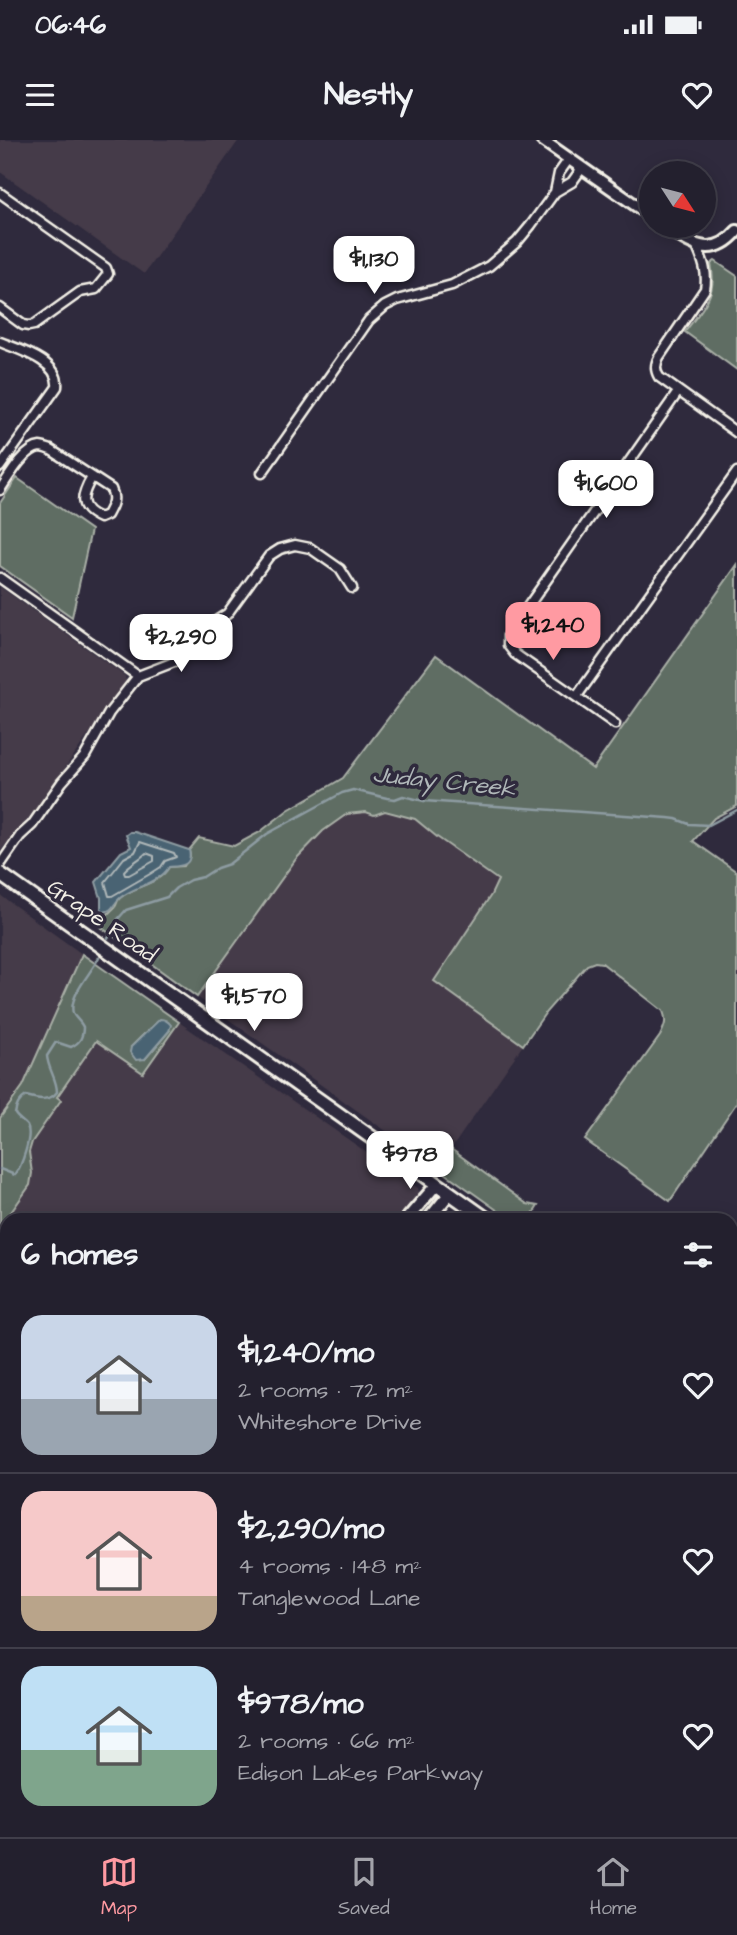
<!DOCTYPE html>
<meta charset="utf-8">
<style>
:root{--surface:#23202e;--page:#2b2836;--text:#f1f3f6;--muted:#a3a3aa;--line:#403e4a;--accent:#ff9aa2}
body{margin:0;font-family:"Architects Daughter",sans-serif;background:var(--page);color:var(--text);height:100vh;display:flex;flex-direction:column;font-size:26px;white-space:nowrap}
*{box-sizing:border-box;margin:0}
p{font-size:23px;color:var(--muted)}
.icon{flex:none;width:38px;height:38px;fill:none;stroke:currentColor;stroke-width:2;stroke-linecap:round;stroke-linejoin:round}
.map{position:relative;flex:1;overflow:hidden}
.sheet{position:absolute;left:0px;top:1073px;width:738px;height:625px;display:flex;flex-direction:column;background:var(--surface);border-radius:21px 21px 0 0;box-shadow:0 4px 18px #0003,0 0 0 2px var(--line)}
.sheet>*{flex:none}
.needle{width:46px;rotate:126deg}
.fabs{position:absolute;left:639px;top:21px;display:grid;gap:14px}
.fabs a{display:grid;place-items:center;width:77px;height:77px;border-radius:50%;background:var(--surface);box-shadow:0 4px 18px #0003,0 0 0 2px var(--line);font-size:35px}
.price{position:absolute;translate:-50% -60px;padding:0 16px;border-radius:14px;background:#fff;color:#222;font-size:23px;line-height:46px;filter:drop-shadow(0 2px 4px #0008)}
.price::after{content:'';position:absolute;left:50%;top:42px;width:21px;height:16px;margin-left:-10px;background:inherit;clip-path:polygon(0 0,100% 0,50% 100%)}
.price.on{background:var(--accent);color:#111}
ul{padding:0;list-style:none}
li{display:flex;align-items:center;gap:21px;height:175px;padding:0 21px}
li+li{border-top:2px solid var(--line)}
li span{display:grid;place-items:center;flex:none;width:196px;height:140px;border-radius:21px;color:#555}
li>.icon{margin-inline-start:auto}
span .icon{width:84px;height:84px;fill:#fffc;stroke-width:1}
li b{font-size:30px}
h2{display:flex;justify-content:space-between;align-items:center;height:84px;padding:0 21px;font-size:30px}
.status{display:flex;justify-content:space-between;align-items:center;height:49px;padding:0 35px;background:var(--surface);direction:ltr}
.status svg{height:19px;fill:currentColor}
header{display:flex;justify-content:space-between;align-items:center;height:91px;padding:0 21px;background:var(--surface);font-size:32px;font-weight:800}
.tab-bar{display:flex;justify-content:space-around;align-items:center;height:98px;border-top:2px solid var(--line);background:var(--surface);font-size:19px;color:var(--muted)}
.tab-bar a{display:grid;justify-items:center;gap:4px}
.tab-bar .on{color:var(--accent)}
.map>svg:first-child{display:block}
</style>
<div class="status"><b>06:46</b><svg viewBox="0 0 49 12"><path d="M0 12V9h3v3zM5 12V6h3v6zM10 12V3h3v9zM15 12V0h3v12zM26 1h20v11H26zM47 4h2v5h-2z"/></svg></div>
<header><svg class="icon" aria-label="menu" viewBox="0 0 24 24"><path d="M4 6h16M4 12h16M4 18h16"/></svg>Nestly<svg class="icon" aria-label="heart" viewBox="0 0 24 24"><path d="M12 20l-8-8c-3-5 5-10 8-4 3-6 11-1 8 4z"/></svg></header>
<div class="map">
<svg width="737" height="1697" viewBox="0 0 737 1697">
<rect width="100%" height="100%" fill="#2f2a3d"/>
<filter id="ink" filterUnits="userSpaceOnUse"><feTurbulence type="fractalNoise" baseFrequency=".0143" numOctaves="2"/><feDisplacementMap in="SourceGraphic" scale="14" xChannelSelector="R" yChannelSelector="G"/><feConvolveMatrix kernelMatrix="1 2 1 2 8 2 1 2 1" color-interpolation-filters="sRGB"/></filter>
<g filter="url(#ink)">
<path fill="#443a48" d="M0 0H239L144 134 0 32Z
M0 447 125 536 126 542 33 673 0 711Z
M385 671 415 679 437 697 499 740 491 755 434 841 523 905 438 1028 197 857 296 719 323 691 347 674 366 672 374 675Z
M0 755 82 814 23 946 0 978Z
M179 882 418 1048 420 1056 399 1080H7V1283L0 1278V1088L30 1045 32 1033 29 1012 32 1003 61 960 57 957 97 901 143 933Z
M732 1270 737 1274V1651L732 1659Z
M339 1690 344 1697H171L165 1693 153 1692 151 1691Z
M369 1691H709L705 1697H374Z"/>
<path fill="#5e6d64" stroke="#a9afa6" stroke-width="2" fill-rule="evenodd" d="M715 121 737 136V230L685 192C702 168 718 156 711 124Z
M17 338 91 390 72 477 0 426V363Z
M737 425V666L714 678 693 701 737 732V962L670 1061 585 1000 660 896C665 886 667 881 663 871L602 823 595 822 587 825 546 872 523 905 434 841 491 755 498 740 437 697 415 679 385 671 374 675 366 672 347 674 323 691 296 719 197 857 98 785C103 778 109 773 114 768 119 762 115 763 120 758 134 746 160 744 169 727L184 726 190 716 189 710 199 698 234 706 260 692 288 670 343 638 436 515 593 629Z
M82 814 179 882 143 933 96 901 57 957 61 960 32 1002 29 1012 32 1033 30 1045 0 1088V978L23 946ZM169 891 145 919 131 907 144 894Z
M451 1009 527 1064 538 1066 529 1080H511L438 1028Z"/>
<path fill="#4a6373" stroke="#8e9ca2" stroke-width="2" d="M130 692H135L189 710C193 726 181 726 169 727 159 744 134 746 120 758 112 765 114 771 103 772L101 768V758L96 742 121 712 131 707 126 695Z
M160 879C165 879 168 881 171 885L169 891 145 919 136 920 130 912 131 907Z"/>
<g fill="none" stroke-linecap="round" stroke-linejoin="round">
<path stroke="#b0b8b9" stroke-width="2" d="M140 702 174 713 176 717 165 721 161 727 150 734 112 756H109L105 742 124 718 135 712Z
M146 713 154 716V721L129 735H125L124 731C130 724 139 720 146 713Z"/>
<path stroke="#8e9ca2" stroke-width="2.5" d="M108 798 118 779 126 770 167 757 176 748 190 740 203 737 217 728 229 724 267 694 342 653 353 650 387 658 395 659 403 656 424 661 668 678 676 679 689 684 709 685 737 670
M0 1029 15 1035C21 1027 33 996 27 986 24 982 18 979 15 974 16 967 19 960 26 956 37 959 50 962 57 952 57 939 48 929 47 916L56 902 71 907C80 903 83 897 83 887 81 882 74 877 73 873 68 856 93 831 99 817"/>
<g stroke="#f4f1e8" stroke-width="13">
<path id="minor" d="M555 52 559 33 569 19
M0 53 106 128 108 134 96 149 80 152 34 185 29 186 23 185 0 168
M696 105C703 120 708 133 705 149L659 217C655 225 655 230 659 237L737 293
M0 202C20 210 60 221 57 247L0 327
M262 333 369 180 385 166 397 160 452 145 489 126 517 102 531 85 555 52 572 42 582 28
M0 350C8 338 25 308 40 307 43 307 48 309 51 310L111 349C116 359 112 366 107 375L100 378C77 368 81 356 92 337
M0 438 138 536 174 522 189 511 208 486 227 474 269 416 280 409 295 405 310 408 340 429 352 448
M577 556 737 332
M615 584 515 514 508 505V495L678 252
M0 725 20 696 32 685 62 642 85 616 109 573 138 536"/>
</g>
<g stroke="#f4f1e8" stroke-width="16">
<path id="tertiary" d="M542 0 651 76
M665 86C690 104 712 120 737 91
M406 1080 437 1044
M428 1080 450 1053
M0 1508 7 1504
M0 1531 7 1526
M732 1683 737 1675
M721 1697 726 1690"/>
</g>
<g stroke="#f4f1e8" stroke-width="18">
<path id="secondary" d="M0 734 488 1080
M732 1252 737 1256
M0 1296 7 1301
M356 1690 361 1697"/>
</g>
<use href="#minor" stroke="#2f2a3d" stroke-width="8"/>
<use href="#tertiary" stroke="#2f2a3d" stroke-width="10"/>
<use href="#secondary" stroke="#2f2a3d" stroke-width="12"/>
</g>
</g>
<g text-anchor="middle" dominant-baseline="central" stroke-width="7" stroke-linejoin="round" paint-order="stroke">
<g font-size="23" fill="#f4f1e8" stroke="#2f2a3d">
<text transform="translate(102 781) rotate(35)">Grape Road</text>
</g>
<g font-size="24" font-style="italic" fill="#b0b8b9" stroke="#2f2a3d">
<text transform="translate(444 642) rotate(6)">Juday Creek</text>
</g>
</g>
</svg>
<div class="fabs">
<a><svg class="needle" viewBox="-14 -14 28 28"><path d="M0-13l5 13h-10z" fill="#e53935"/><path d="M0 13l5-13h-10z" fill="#a3a3aa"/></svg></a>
</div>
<b class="price" style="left:374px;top:156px">$1,130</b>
<b class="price" style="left:606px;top:380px">$1,600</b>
<b class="price on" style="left:553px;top:522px">$1,240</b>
<b class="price" style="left:181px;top:534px">$2,290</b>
<b class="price" style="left:254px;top:893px">$1,570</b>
<b class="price" style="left:410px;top:1051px">$978</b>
<section class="sheet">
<h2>6 homes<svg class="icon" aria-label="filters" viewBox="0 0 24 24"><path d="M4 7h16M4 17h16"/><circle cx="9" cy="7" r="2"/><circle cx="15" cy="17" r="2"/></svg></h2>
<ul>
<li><span style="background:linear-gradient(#c9d6e8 60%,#9aa5b1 0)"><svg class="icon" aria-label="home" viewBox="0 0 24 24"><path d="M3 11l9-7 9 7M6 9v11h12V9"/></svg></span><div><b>$1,240/mo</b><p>2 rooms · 72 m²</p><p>Whiteshore Drive</p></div><svg class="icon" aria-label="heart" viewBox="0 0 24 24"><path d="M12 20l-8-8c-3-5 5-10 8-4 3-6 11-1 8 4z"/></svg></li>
<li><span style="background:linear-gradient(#f6c9c9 75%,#b9a48a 0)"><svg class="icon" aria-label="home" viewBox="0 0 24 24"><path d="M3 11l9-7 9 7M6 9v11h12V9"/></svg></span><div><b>$2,290/mo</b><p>4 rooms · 148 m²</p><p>Tanglewood Lane</p></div><svg class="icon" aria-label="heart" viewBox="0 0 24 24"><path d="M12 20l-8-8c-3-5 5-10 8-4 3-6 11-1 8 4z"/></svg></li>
<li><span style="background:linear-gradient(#bfe0f5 60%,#7fa58c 0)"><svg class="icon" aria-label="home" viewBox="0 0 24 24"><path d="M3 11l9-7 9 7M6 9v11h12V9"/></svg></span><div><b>$978/mo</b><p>2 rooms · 66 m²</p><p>Edison Lakes Parkway</p></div><svg class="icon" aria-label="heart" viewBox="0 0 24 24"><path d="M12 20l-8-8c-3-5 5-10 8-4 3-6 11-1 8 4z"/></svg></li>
</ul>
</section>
</div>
<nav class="tab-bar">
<a class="on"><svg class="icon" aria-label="map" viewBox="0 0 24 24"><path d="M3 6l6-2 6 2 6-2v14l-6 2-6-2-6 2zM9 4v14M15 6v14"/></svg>Map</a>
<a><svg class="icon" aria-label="saved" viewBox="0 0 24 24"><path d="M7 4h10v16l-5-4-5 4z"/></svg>Saved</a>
<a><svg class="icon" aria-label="home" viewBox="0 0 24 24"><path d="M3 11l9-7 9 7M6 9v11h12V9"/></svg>Home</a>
</nav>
